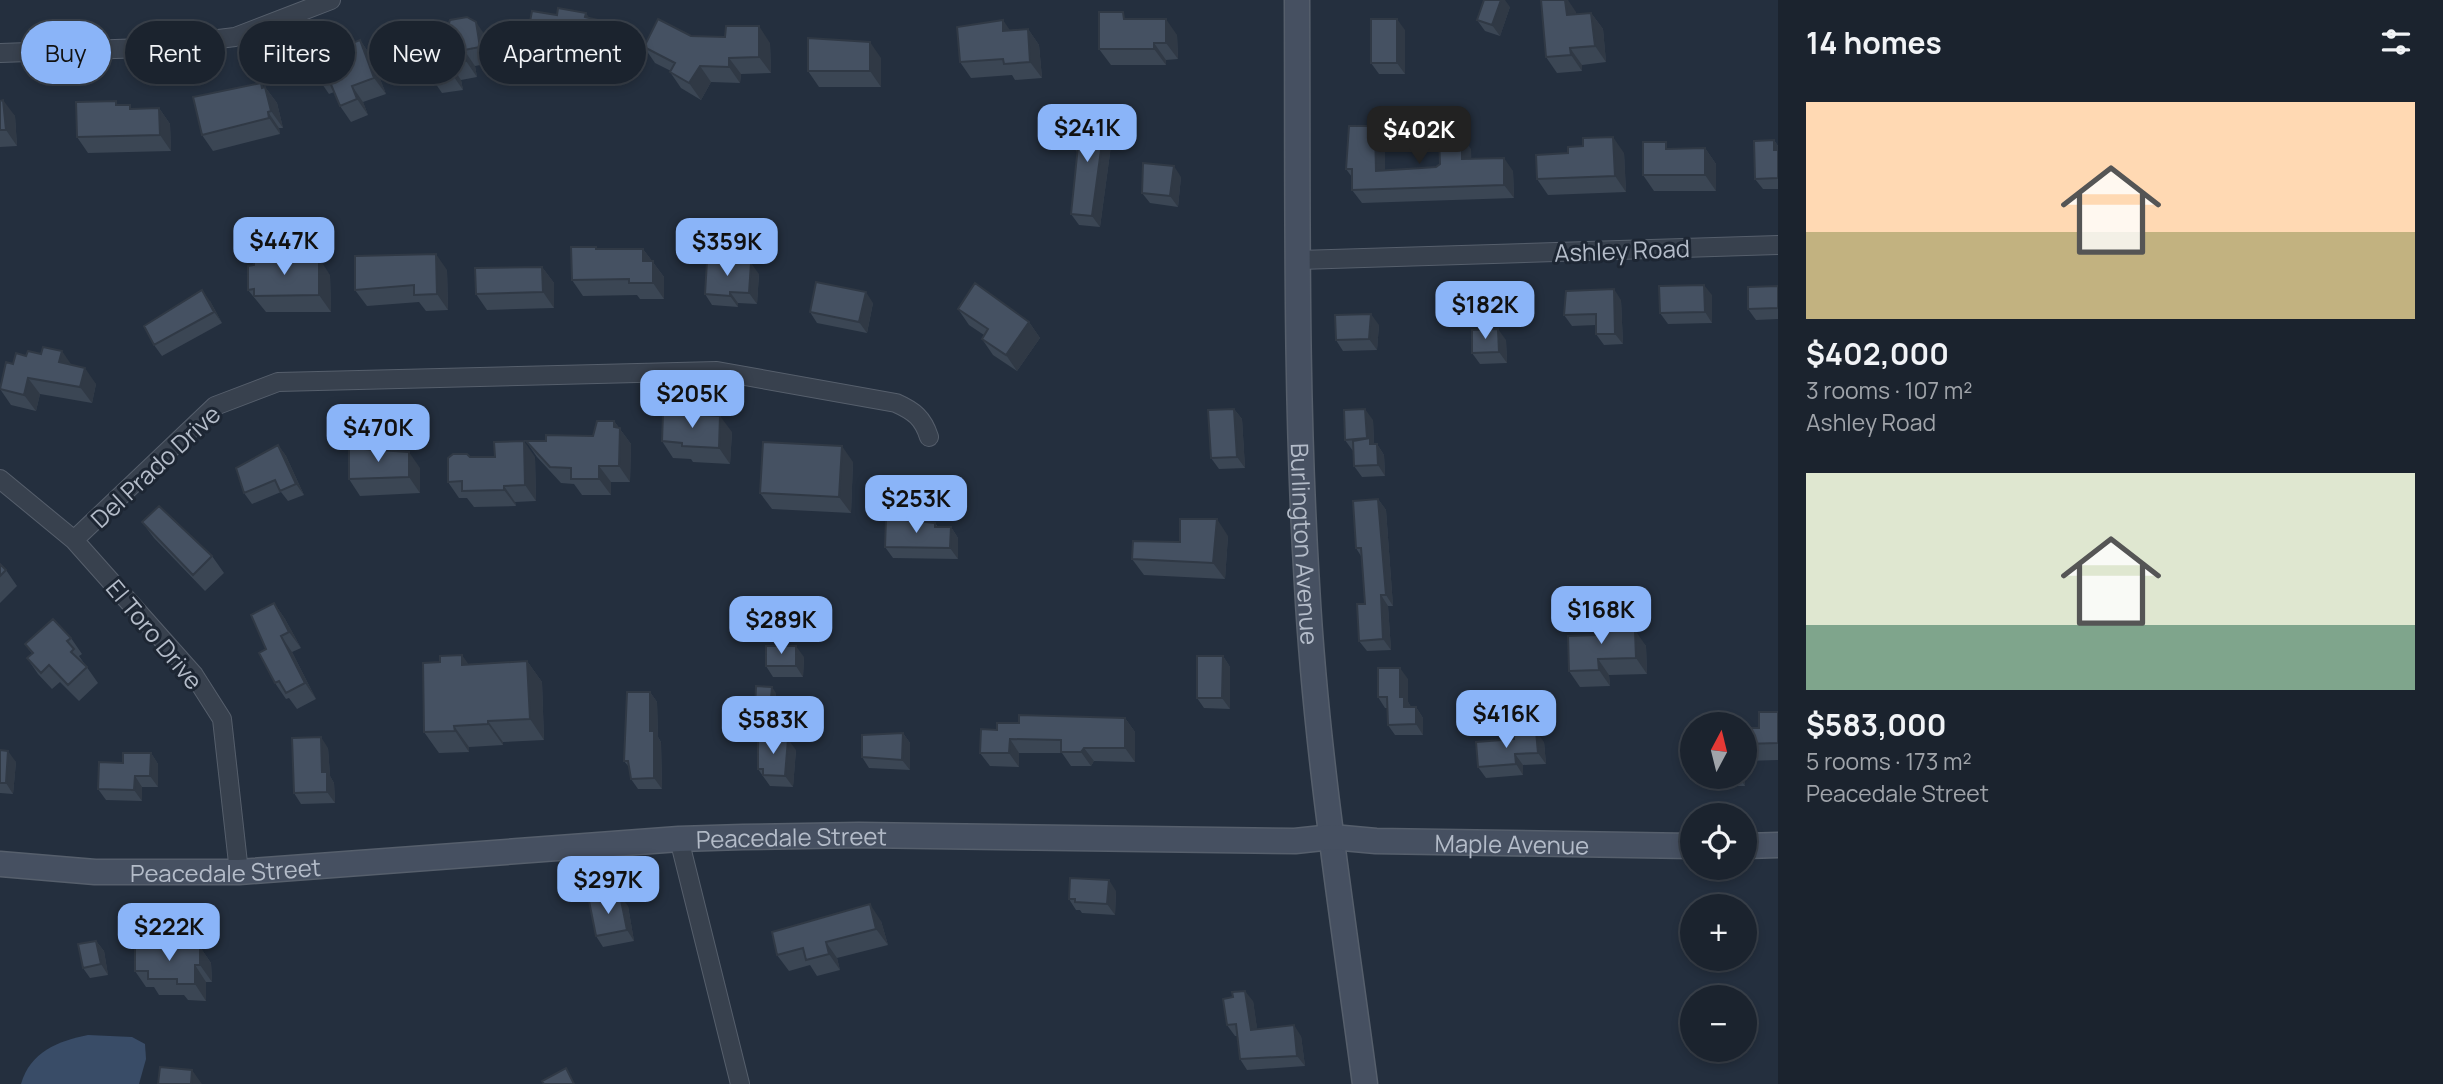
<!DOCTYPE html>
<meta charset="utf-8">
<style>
:root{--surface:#1b232e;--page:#282f3a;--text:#f1f3f6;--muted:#a0a4aa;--line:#39404a;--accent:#8ab4f8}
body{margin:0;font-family:Manrope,sans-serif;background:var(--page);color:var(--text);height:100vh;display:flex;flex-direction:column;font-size:26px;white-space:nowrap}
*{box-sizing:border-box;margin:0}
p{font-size:23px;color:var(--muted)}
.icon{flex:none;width:38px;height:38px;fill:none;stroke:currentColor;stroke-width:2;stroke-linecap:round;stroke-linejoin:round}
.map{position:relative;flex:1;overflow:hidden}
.side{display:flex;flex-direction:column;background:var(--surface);width:665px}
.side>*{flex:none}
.hud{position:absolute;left:21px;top:21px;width:665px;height:63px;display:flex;gap:14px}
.needle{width:46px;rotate:7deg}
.buttons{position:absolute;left:1680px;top:712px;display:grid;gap:14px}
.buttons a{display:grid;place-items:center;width:77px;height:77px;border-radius:50%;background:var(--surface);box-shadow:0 4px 10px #0003,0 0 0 2px var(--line);font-size:35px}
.price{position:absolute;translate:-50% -60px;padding:0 16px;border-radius:14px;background:var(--accent);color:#111;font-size:23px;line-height:46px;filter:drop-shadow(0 2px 4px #0008)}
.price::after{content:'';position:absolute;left:50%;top:42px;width:21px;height:16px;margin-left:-10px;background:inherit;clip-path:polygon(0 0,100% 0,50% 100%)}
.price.active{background:#222;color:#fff}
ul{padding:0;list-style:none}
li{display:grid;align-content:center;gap:14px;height:371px;padding:0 28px}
li span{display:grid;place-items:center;height:217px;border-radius:0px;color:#555}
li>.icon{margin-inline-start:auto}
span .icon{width:126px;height:126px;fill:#fffc;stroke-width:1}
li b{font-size:30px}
h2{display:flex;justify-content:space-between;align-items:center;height:84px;padding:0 28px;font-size:30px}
.pill{padding:0 24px;border-radius:32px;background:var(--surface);box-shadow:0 4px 10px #0003,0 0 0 2px var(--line);font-size:24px;line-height:63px}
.pill.active{background:var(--accent);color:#111}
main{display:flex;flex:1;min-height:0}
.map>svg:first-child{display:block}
</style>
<main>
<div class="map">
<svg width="1778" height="1084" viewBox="0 0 1778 1084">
<rect width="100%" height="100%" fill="#242f3e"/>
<path fill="#394c67" d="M88 1035 132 1037 145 1044 146 1059 139 1084H21C30 1052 58 1041 88 1035Z"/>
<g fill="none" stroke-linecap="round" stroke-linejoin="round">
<g stroke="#565f6c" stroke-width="20">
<path id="minor" d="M0 53 144 48 235 37 331 0
M1299 260 1778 245
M0 479 74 540 194 675 222 719 239 872
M74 540 215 406 278 382 717 371 896 403C914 411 923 418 929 437
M679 839 740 1084"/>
</g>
<g stroke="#565f6c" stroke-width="27">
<g id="secondary">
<path id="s1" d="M1297 0C1298 195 1295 390 1307 585 1316 752 1343 918 1365 1084"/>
<path d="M1745 846 1778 845"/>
<path id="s2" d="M0 864 95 872H239L679 839 743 837 859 835 1295 841 1332 837 1376 841 1692 846"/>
</g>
</g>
<use href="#minor" stroke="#38414e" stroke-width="18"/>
<use href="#secondary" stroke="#465061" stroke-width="24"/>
</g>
<path fill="#3b4654" d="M1510 7 1500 36 1485 31 1477 20Z
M1576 12V14L1591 13 1603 29 1606 62 1582 65V71L1557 73 1546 57Z
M557 15 589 18 609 36 604 64 539 53 527 37Z
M1128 19 1177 35 1178 59 1166 60V65H1111L1099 49Z
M1028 29 1039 45 1042 78 1015 80 1012 75 971 78 960 62 1010 30Z
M1405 30V74H1379L1371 63Z
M691 36 770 43 771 73 741 74 740 83 711 82 701 100 681 88 670 72 671 71 655 63 644 47Z
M487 38 491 63 475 66 477 77 461 80 463 90 442 93 431 77 430 75H424L413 59Z
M360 40 371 56 386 94 363 102 368 115 351 122 340 106 334 92 329 94 318 78Z
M881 58V87H819L808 71Z
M261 83 264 88 265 87 277 103 283 128H279L280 134 213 151 202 135Z
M0 101 15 116 17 146 0 147Z
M119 105 133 109 159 108 170 124 171 151 88 153 77 137Z
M1113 131 1100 227 1079 225 1071 214 1078 153 1072 146Z
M1385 139V170L1436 167 1471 149V159L1513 171 1514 198 1362 203 1352 190V177L1346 169Z
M1774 140 1778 146V189H1763L1755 179Z
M1705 148 1716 164V191H1654L1643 175 1671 149Z
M1568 153H1624L1626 192 1548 195 1537 179Z
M1181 177 1178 207 1150 203 1142 193Z
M596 247 598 249H643L664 277V299H640L637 295 583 296 572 280Z
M542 267 554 283V308L487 310 476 294Z
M447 270 448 310 426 311 419 302 367 306 355 290Z
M759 274 757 304 738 303V307L712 305 705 294Z
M330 275 331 312H266L248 290Z
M1778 286V319L1756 320 1748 309Z
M1712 295V323L1668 324 1660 313Z
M1621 300 1623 344 1604 345 1596 334V325L1572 326 1564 315Z
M210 301 222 323 162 356 154 345Z
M873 303 867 333 817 323 810 312Z
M958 309 1029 322 1040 338 1017 371 993 355 982 339 984 335 969 325Z
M1379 325 1377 350 1343 351 1336 340Z
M1506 340 1507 363 1480 364 1472 353Z
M26 356 71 365 96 384 92 403 40 394 36 411 11 405 0 389 13 364Z
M1234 409 1242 419 1245 468 1219 469 1211 458Z
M1373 420 1374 444H1377L1384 455 1385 476 1362 477 1354 466 1353 451 1345 440Z
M614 421 631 444 630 482H611V495H582L574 484 561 483 537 457 526 441H546L593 436Z
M732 432 730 464 693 462 691 459 673 458 662 441Z
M278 445 286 456 304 495 288 501 281 492 252 504 244 493Z
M470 457H535L536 501 515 502 516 506 474 507 467 498H459L448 482Z
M853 462 851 513 772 509 760 493Z
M420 468V493L360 496 349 479Z
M1378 499 1386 510 1393 606H1388L1391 650 1367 651 1359 641 1365 604 1361 556 1356 548Z
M142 522 212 556 224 573 205 591 154 538Z
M935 523 938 527H951L958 538V559L893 558 885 547Z
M1228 536 1225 579 1144 575 1132 559 1180 542Z
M0 564 6 570 17 586 0 603Z
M274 603 285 619 301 648 292 652 316 699 297 709 289 698 286 699 275 683 266 649Z
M1631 630 1646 646 1647 674 1609 675 1610 686 1580 687 1569 671 1598 635Z
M71 638 82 654 79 656 98 683 79 701 60 682 52 689 38 674 27 658 32 654 25 644Z
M1223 656 1230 667V709L1204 708 1197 698Z
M804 657 803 677H773L766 666Z
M527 661 542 682 544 740 503 742V745L469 747V752L439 753 424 732 468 664Z
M1408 679V702L1411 707H1416L1423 718V735H1395L1388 725V708H1385L1378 697Z
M650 692 657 702 658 737 661 742 662 789H638L631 779 629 767 624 761Z
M776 693 774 715 759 714 755 708Z
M1778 712V760L1745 761V786H1705L1698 777H1745V728H1759Z
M1125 718 1135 732V762L1094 761 1091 766H1071L1062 753H1019V767L990 766 980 753 997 730 1019 723Z
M903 733 910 743V770L869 768 862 757Z
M1544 742 1546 764 1523 765V775L1486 778 1478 767Z
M328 748 330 776 334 783 335 803 301 804 294 793Z
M0 750 16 762 13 794 0 793Z
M796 750 793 787 770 786 758 769Z
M151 753 158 764V787H142V801L106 800 98 789 123 763Z
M1116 891 1115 915 1082 913 1080 910H1076L1069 899Z
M628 906 634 941 603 947 596 936Z
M881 921 888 945 837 958 840 970 817 976 810 965 789 971 777 955Z
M96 941 104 951 108 975 90 978 83 968Z
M200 947 211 963 212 982H206V1001L188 1000 184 995H159L154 987H146L135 971Z
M1253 1001 1257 1029 1301 1036 1305 1066 1247 1070 1240 1059 1237 1036H1235L1227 1025Z"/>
<path fill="#303945" d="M1501 0H1505L1510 7 1500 36 1492 25Z
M1565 0H1568L1576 12 1578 31 1567 15Z
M586 13 596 28 598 20 609 36 604 64 593 48 585 17Z
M1591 13 1603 29 1606 62 1595 46Z
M1166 19 1177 35 1178 59 1166 43Z
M1397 19 1405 30V74L1397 63Z
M1003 20 1014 36 1003 31Z
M476 22 487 38 491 63 480 47Z
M759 26 770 43 771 73 759 57Z
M1028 29 1039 45 1042 78 1030 62Z
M360 40 371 56 386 94 374 78Z
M870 42 881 58V87L870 71Z
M1154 43 1166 60V65L1154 49Z
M1570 48 1582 65V71L1571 55Z
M464 50 475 66 477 77 466 61Z
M729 58 741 74 740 83 729 67Z
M450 64 461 80 463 90 452 74Z
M700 66 711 82 701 100 689 83Z
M261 83 266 92 265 87 277 103 283 128 271 111Z
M352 86 363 102 368 115 357 99Z
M3 100 15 116 17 146 6 130Z
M159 108 170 124 171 151 160 135Z
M268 112 279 128 280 134 269 118Z
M1105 121 1113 131 1100 227 1092 216Z
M1375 126 1385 139V184L1376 171Z
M1462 136 1471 149 1472 172 1462 159Z
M1613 137 1624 153 1626 192 1615 176Z
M1774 140 1778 146V155L1774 150Z
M1705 148 1716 164V191L1705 175Z
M1504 158 1513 171 1514 198 1504 185Z
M1174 166 1181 177 1178 207 1170 196Z
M643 249 664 277V299L653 283 643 261Z
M436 254 447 270 448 310 437 294Z
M319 258 330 275 331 312 319 295Z
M751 263 759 274 757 304 749 293Z
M542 267 554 283V308L543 292Z
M1704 285 1712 295V323L1705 312Z
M1614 289 1621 300 1623 344 1615 334Z
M202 290 210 301 222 323 214 312Z
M730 292 738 303V307L730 296Z
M866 292 873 303 867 333 859 322Z
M1371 314 1379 325 1377 350 1369 339Z
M1029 322 1040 338 1017 371 1006 355Z
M1498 329 1506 340 1507 363 1499 352Z
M62 351 73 367 59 362Z
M85 368 96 384 92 403 80 387Z
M28 378 40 394 36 411 24 395Z
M1234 409 1242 419 1245 468 1237 457Z
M1365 409 1373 420 1374 445 1377 444 1384 455 1385 476 1378 465 1367 438Z
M720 416 732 432 730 464 719 448Z
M614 421 631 444 630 482 619 466Z
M524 441 535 457 536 501 525 485Z
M278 445 286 456 304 495 296 484Z
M842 446 853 462 851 513 839 497Z
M409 452 420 468V493L409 477Z
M599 466 611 482V495L599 479Z
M504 486 515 502 516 506 504 490Z
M1378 499 1386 510 1393 606 1386 595Z
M1217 519 1228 536 1225 579 1213 563Z
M951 527 958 538V559L950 548Z
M1381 595 1388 606 1391 650 1383 639Z
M274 603 285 619 301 648 289 632Z
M1622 617 1633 633 1622 630Z
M1635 630 1646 646 1647 674 1636 658Z
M281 636 292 652 316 699 305 683Z
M796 646 804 657 803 677 796 666Z
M462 655 477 676 462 665Z
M1223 656 1230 667V709L1222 698Z
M1598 659 1609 675 1610 686 1599 670Z
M527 661 542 682 544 740 530 719Z
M1400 668 1408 679V702L1412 708 1404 707 1400 697Z
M772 687 776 693 774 715 770 709Z
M650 692 657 702 658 737 661 742 662 789 654 778 650 731Z
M1416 707 1423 718V735L1416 724Z
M1125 718 1135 732V762L1125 748Z
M488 721 503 742V745L488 724Z
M454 726 469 747V752L455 731Z
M1536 731 1544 742 1546 764 1538 753Z
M903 733 910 743V770L902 760Z
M321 737 328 748 330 776 334 783 335 803 327 792 322 772Z
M788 739 796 750 793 787 785 776Z
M1010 739 1019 753V767L1009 753Z
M1084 748 1094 761 1091 766 1081 752Z
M8 751 16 762 13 794 6 783Z
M151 753 158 764V787L150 776Z
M1515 754 1523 765V775L1516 764Z
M1745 761V786L1739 777H1745Z
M135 776 142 787V801L134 790Z
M1109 880 1116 891 1115 915 1107 904Z
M620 895 628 906 634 941 627 930Z
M870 904 881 921 888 945 876 929Z
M96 941 104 951 108 975 101 964Z
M826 942 837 958 840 970 829 954Z
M200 947 211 963 212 982 200 965Z
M195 965 206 982V1001L195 984Z
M1245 991 1253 1001 1259 1041 1251 1030Z
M1294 1025 1301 1036 1305 1066 1297 1056Z
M192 1070 202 1084H191Z"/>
<path fill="#455162" stroke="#303945" stroke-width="2" d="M1484 0H1501L1492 25 1477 20Z
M1541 0H1565L1567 15 1591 13 1595 46 1570 48 1571 55 1546 57Z
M558 8 586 13 585 17 598 20 593 48 527 37 532 11 557 15Z
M1099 12H1123L1124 19H1166V43H1154V49H1099Z
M467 17 476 22 480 47 464 50 466 61 450 64 452 74 431 77 427 57 413 59 409 37 435 33 434 25 449 23 450 20Z
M658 19 691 36 725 37 726 26H759V57L729 58V67L700 66 689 83 670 72 675 63 644 47Z
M1371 19H1397V63H1371Z
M1003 20V31L1028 29 1030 62 1004 64 1003 59 960 62 957 27Z
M808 38 870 42V71H808Z
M360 40 374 78 352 86 357 99 340 106 327 75 318 78 311 59Z
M261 83 262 88 265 87 271 111 268 112 269 118 202 135 193 97Z
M3 100 6 130H0V101Z
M116 101V105H130V109L159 108 160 135 77 137 76 102Z
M1075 118 1105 121 1092 216 1071 214 1078 146H1072Z
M1349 126H1375L1376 171 1436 167 1440 164 1439 136H1462V159L1504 158V185L1352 190V169H1346Z
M1613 137 1615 176 1537 179 1536 155 1568 153V147L1583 146V138Z
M1774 140V150H1778V178L1755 179 1754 141Z
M1643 142H1666V149L1705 148V175H1643Z
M1143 163 1174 166 1170 196 1142 193Z
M571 247H596V249H643V261H653V283H629V279L572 280Z
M436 254 437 294 414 295V285L355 290V256Z
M319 258V295L254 296V289L248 290V266L254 265V259Z
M707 261 751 263 749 293 730 292V296L705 294Z
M542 267 543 292 476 294 475 268Z
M816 282 866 292 859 322 810 312Z
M975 283 1029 322 1006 355 982 339 988 329 958 309Z
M1704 285 1705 312 1660 313 1659 286Z
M1778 286V308L1748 309V287Z
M1614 289 1615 334H1596V314L1564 315 1566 291Z
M202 290 214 312 154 345 144 326Z
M1371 314 1369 339 1336 340 1335 315Z
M1498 329 1499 352 1472 353V330Z
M43 347 62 351 59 362 85 368 80 387 28 378 24 395 0 389 6 362 13 364 16 353 26 356 28 351 41 354Z
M1234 409 1237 457 1211 458 1208 410Z
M1365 409 1367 438 1345 440 1344 410Z
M663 413 720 416 719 448 682 446V443L662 441Z
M597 421H614V427L620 428 619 466H599V479H571V468L550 467 526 441H546V435L593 436Z
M1370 438V444H1377L1378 465 1354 466 1353 441Z
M524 441 525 485 504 486V490L462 491V481L448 482V458L453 454H467L470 457H495L494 442Z
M763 442 842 446 839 497 760 493Z
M278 445 296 484 280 491 275 480 244 493 236 468Z
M349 448 409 452V477L349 479Z
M1378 499 1386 595H1381L1383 639 1359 641 1357 604H1365L1361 548H1356L1353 501Z
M159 506 212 556 193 575 142 522Z
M886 518 935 523V527H951L950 548 885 547Z
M1180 519H1217L1213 563 1132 559 1133 541 1180 542Z
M0 564 6 570 0 576Z
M274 603 289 632 281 636 305 683 286 693 279 681 275 683 259 653 266 649 251 615Z
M1604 617H1622V630H1635L1636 658 1598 659 1599 670 1569 671 1568 636 1598 635 1597 631H1605Z
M53 619 71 638 67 641 74 649 71 652 87 667 68 685 49 665 41 673 27 658 33 653 25 644Z
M766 646H796V666H766Z
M462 655V665L527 661 530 719 488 721V724L454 726 455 731 424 732 423 663 440 662V656Z
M1197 656H1223L1222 698H1197Z
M1378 668H1400V697H1404V707H1416V724L1388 725 1387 697H1378Z
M756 686 772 687 770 709 755 708Z
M627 692H650V731H654V778L631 779 628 761H624Z
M1759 712H1778V743L1745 744V728H1759Z
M1019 715 1125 718V748H1084L1081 752H1061V740L1010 739 1009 753H980L981 729 997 730V723H1019Z
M1690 729H1692V760H1690Z
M1536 731 1538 753 1515 754 1516 764 1478 767 1476 742 1514 739V733Z
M903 733 902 760 862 757V735Z
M321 737 322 772H327V792L294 793 292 738Z
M758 738 788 739 785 776 763 775V769H758Z
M0 750 8 751 6 783H0Z
M123 753H151L150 776H135L134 790 98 789 99 762 123 763Z
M1070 878 1109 880 1107 904 1075 902V899H1069Z
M620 895 627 930 596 936 589 901Z
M870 904 876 929 826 942 829 954 806 960 803 948 777 955 772 932Z
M96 941 101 964 83 968 78 944Z
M135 947H200V965H195V984H177V979H148V971H135Z
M1245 991 1251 1030 1294 1025 1297 1056 1240 1059 1236 1024 1227 1025 1223 999 1233 997 1232 992Z
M160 1067 192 1070 191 1084H158Z
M566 1068 574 1084H544L542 1081Z"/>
<g text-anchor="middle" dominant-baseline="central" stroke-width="6" stroke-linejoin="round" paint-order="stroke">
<g font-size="24" fill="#b4bcc9" stroke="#1d2633">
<text transform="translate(1622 250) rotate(-2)">Ashley Road</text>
<text transform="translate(155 466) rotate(-43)">Del Prado Drive</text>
<text stroke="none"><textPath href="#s1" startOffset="544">Burlington Avenue</textPath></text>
<text transform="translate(155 634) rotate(50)">El Toro Drive</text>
<text stroke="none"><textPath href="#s2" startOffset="793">Peacedale Street</textPath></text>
<text stroke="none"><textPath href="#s2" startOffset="1514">Maple Avenue</textPath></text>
<text stroke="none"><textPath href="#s2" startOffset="226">Peacedale Street</textPath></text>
</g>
</g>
</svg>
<div class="buttons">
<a><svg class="needle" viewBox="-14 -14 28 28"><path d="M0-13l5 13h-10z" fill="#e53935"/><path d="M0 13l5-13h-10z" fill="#a0a4aa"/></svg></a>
<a><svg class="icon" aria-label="locate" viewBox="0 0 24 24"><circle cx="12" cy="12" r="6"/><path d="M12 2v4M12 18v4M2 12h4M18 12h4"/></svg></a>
<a>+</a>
<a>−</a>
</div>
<b class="price" style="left:1087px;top:164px">$241K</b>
<b class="price active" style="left:1419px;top:166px">$402K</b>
<b class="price" style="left:284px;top:277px">$447K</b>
<b class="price" style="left:727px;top:278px">$359K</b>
<b class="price" style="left:1485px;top:341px">$182K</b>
<b class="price" style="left:692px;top:430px">$205K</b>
<b class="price" style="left:378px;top:464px">$470K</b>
<b class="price" style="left:916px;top:535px">$253K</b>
<b class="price" style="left:1601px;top:646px">$168K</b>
<b class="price" style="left:781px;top:656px">$289K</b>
<b class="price" style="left:1506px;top:750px">$416K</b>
<b class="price" style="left:773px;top:756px">$583K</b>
<b class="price" style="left:608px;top:916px">$297K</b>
<b class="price" style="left:169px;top:963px">$222K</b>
<div class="hud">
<a class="pill active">Buy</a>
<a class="pill">Rent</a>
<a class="pill">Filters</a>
<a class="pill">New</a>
<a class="pill">Apartment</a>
</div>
</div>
<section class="side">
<h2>14 homes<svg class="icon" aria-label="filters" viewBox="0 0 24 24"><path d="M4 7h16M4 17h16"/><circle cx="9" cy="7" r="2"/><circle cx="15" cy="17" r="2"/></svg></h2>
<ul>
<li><span style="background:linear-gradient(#ffd9b3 60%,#c2b280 0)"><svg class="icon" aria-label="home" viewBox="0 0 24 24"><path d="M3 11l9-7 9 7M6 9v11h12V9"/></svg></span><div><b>$402,000</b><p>3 rooms · 107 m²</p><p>Ashley Road</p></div></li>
<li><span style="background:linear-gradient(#dfe7d0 70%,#7fa58c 0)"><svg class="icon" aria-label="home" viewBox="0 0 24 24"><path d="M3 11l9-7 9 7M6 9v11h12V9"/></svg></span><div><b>$583,000</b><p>5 rooms · 173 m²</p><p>Peacedale Street</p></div></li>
</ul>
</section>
</main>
